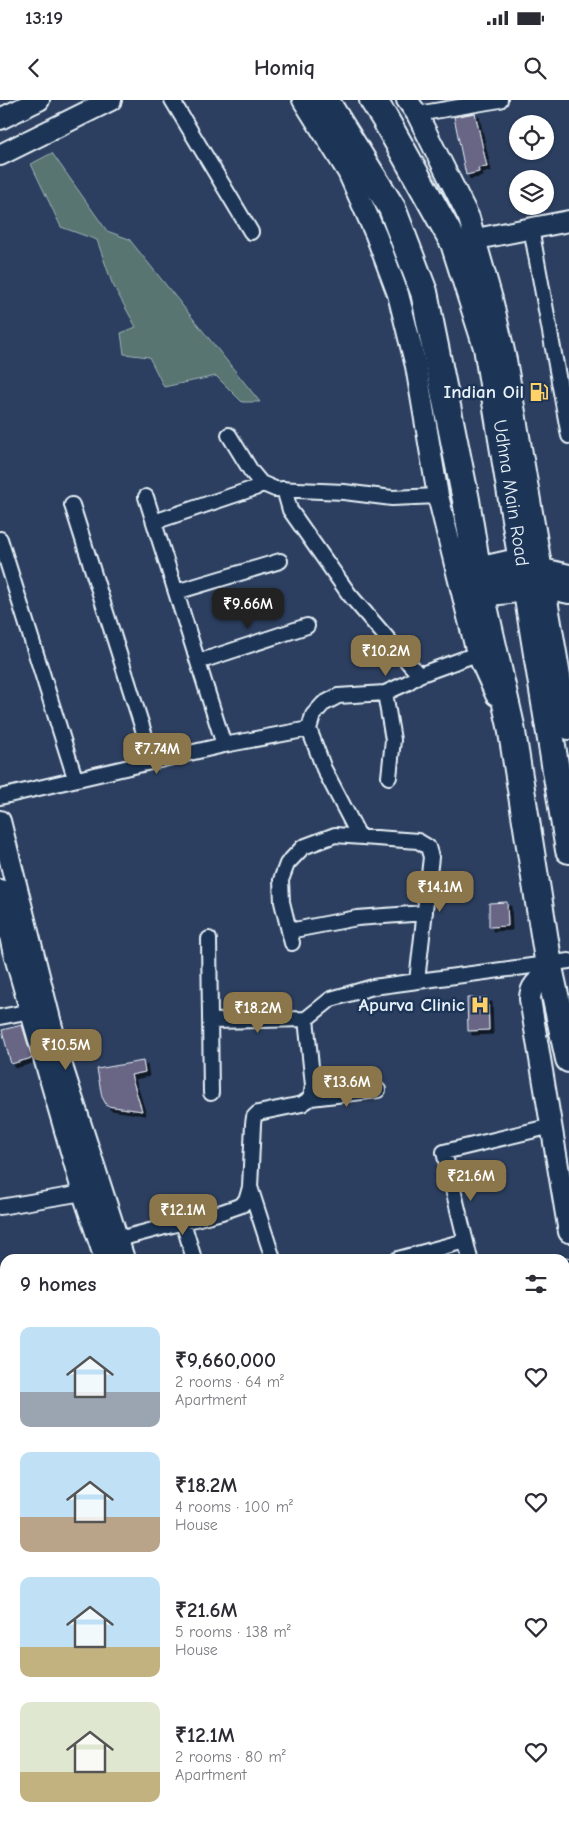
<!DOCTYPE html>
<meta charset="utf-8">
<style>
:root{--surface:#fff;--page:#f7f7f7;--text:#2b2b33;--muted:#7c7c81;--accent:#8a764a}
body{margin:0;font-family:"Comic Neue",sans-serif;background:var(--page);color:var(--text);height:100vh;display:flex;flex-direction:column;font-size:19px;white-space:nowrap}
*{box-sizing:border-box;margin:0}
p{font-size:16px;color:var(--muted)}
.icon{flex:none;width:28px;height:28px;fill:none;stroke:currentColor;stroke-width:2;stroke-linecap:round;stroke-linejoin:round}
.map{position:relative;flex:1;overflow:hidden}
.sheet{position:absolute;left:0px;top:1154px;width:570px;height:571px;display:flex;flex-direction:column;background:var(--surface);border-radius:15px 15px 0 0;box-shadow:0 1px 4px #0004}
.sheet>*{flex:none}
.buttons{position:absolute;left:509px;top:15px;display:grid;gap:10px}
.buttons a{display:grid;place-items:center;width:45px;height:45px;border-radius:50%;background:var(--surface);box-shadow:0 1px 4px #0004;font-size:25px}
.price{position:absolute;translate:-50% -42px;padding:0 11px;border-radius:10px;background:var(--accent);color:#fff;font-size:16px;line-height:32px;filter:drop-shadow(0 1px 2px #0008)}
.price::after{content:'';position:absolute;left:50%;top:30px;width:15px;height:11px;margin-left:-8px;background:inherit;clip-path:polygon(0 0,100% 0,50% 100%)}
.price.selected{background:#222;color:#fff}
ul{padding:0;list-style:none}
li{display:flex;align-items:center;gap:15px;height:125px;padding:0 20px}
li span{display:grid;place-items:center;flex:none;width:140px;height:100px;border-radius:10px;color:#555}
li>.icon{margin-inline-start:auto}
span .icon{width:60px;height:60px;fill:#fffc;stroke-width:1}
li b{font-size:21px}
h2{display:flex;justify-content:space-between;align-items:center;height:60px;padding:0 20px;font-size:21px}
.status{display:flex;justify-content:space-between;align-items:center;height:35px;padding:0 25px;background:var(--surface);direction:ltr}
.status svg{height:14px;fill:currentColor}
header{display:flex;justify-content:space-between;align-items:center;height:65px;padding:0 20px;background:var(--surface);font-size:22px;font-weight:600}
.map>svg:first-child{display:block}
</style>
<div class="status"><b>13:19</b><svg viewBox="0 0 49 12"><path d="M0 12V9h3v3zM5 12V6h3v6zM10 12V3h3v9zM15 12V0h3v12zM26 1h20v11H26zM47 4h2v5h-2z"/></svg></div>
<header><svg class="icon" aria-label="back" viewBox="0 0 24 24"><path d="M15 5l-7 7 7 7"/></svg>Homiq<svg class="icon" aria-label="search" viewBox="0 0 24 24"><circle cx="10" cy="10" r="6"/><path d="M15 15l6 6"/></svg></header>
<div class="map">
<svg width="569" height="1724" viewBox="0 0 569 1724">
<defs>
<filter id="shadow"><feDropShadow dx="4" dy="4" stdDeviation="0" flood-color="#0009"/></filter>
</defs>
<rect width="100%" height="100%" fill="#2c3f60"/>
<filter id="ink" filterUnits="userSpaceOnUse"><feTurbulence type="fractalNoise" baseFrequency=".02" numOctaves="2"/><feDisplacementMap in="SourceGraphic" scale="10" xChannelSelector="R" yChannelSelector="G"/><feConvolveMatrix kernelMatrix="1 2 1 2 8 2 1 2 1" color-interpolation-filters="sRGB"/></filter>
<g filter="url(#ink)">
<path fill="#597472" stroke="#a0b2b5" d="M52 53 107 131 129 139 260 302H242L216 276 164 287 149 257 124 254 121 233 136 227 112 183 97 140 61 127 31 64Z"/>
<path fill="#686585" stroke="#e8f1f8" filter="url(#shadow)" d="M475 13 487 67 478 68 479 72 466 75 454 17Z
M507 802 508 826 489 827V803Z
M467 898H488L489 930 468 931Z
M22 925 32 958 11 964 2 930Z
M143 961 145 972 131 975 142 1011 107 1006 102 997 97 969Z"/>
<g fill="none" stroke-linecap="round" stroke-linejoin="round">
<g stroke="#e8f1f8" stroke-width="18">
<path id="street" d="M172 0 251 132
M417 14 500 0
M531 128 569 336
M229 335 251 371 261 383 275 389 344 392 392 398 438 396
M284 389 290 410 349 494 419 575
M146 397 224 645
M72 405 153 661
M154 422 255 388 261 383
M0 439 75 678
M176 492 280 461
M198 562 307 526
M385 593 393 640 389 677
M0 697 224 645 309 629
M359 736 324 669 309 629 313 615 323 604 338 596 385 593 407 583 419 575 485 551
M289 831 357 818 425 813
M209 839 211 993
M292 843 282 802 281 780 287 764 303 747 335 735 418 741 428 747 431 757 417 881
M0 917 31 911
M306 919 313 985 311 998
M211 921 306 919 331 899 373 887 569 861
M250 1087 273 1159
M0 1107 83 1093
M183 1122 194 1159
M111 1141 222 1112 242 1105 247 1098 250 1087 253 1024 254 1017 258 1013 302 1004 311 998 378 990
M398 1159 465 1141
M470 1159 444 1052 552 1026
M0 1197 5 1196
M0 1254 5 1253
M565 1258 569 1283
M0 1347 5 1346
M565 1362H569
M565 1495 569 1522
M565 1614 569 1613
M36 1720V1724
M110 1720 111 1724
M191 1720V1724
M543 1724 569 1720"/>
</g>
<g stroke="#e8f1f8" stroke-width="24">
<path id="secondary" d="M303 0 348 72 376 135 398 194 416 266 438 396 477 553 496 595
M407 0 417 14 469 118 492 199 506 260 569 629
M0 19 39 0
M0 55 111 0
M461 142 569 121
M529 466 569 475
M534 488H546L569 493
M0 721 61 963 124 1159
M0 790 13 850 83 1093 105 1159
M550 872C539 880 530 885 530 899L569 1132
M565 1173 569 1169
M0 1661 5 1660
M0 1683 5 1682
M241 1720V1724"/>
</g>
<g stroke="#e8f1f8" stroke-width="30">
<path id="highway" d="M325 0 392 108 424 192 466 400 481 493 511 626 550 872 569 959
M373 0 385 19 454 143 487 247 569 750
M478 471 509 464H522
M481 493 526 488"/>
</g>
<use href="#street" stroke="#1d3557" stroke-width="14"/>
<use href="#secondary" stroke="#1d3557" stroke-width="20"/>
<use href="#highway" stroke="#1d3557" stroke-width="26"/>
</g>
</g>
<defs>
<g id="fuel-bare" transform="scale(1.5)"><path d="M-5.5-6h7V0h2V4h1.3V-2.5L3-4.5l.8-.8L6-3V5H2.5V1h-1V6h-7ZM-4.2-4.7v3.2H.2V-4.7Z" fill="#ffd166" stroke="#1d3557" stroke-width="2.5" paint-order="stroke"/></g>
<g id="hospital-bare" transform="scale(1.5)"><path d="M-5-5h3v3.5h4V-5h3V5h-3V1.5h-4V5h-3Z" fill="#ffd166" stroke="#1d3557" stroke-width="2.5" paint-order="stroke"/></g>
</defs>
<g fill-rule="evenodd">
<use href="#fuel-bare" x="539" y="292"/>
<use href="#hospital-bare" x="480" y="905"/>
</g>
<g text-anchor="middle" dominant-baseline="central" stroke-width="5" stroke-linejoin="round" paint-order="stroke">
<g font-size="19" font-weight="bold" fill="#e8f1f8" stroke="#1d3557" text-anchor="end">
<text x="524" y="292">Indian Oil</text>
<text x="465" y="905">Apurva Clinic</text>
</g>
<g font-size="19" fill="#e8f1f8" stroke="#1d3557">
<text transform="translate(511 393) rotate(81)">Udhna Main Road</text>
</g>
</g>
</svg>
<div class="buttons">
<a><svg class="icon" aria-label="locate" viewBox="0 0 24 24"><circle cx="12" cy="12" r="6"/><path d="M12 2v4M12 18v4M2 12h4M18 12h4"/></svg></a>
<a><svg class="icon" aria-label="layers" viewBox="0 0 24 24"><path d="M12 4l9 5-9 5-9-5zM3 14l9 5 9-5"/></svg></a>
</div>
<b class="price selected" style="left:248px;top:530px">₹9.66M</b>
<b class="price" style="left:386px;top:577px">₹10.2M</b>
<b class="price" style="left:157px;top:675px">₹7.74M</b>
<b class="price" style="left:440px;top:813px">₹14.1M</b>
<b class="price" style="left:258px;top:934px">₹18.2M</b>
<b class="price" style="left:66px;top:971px">₹10.5M</b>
<b class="price" style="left:347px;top:1008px">₹13.6M</b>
<b class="price" style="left:471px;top:1102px">₹21.6M</b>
<b class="price" style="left:183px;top:1136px">₹12.1M</b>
<section class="sheet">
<h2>9 homes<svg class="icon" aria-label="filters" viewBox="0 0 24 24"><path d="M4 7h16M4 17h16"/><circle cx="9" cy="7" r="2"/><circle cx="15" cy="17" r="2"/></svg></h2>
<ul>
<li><span style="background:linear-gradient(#bfe0f5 65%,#9aa5b1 0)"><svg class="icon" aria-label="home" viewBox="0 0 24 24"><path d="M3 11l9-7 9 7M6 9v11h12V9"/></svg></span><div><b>₹9,660,000</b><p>2 rooms · 64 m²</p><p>Apartment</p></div><svg class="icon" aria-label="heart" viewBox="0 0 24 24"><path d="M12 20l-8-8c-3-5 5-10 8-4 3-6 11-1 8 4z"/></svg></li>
<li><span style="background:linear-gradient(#bfe0f5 65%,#b9a48a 0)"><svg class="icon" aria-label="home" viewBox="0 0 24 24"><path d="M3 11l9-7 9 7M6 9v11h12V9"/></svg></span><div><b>₹18.2M</b><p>4 rooms · 100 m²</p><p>House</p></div><svg class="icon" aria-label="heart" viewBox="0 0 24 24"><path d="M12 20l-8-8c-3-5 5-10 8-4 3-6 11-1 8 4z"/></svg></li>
<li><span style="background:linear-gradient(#bfe0f5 70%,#c2b280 0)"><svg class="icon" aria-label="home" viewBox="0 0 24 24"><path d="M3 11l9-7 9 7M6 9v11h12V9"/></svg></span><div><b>₹21.6M</b><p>5 rooms · 138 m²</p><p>House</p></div><svg class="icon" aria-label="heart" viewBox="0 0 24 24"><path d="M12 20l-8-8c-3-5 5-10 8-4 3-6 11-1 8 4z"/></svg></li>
<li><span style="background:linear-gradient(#dfe7d0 70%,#c2b280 0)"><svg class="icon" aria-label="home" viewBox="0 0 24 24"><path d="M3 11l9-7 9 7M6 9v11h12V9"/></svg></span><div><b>₹12.1M</b><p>2 rooms · 80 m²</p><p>Apartment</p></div><svg class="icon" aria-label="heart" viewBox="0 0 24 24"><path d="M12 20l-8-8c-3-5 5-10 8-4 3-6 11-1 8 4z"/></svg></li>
</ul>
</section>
</div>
